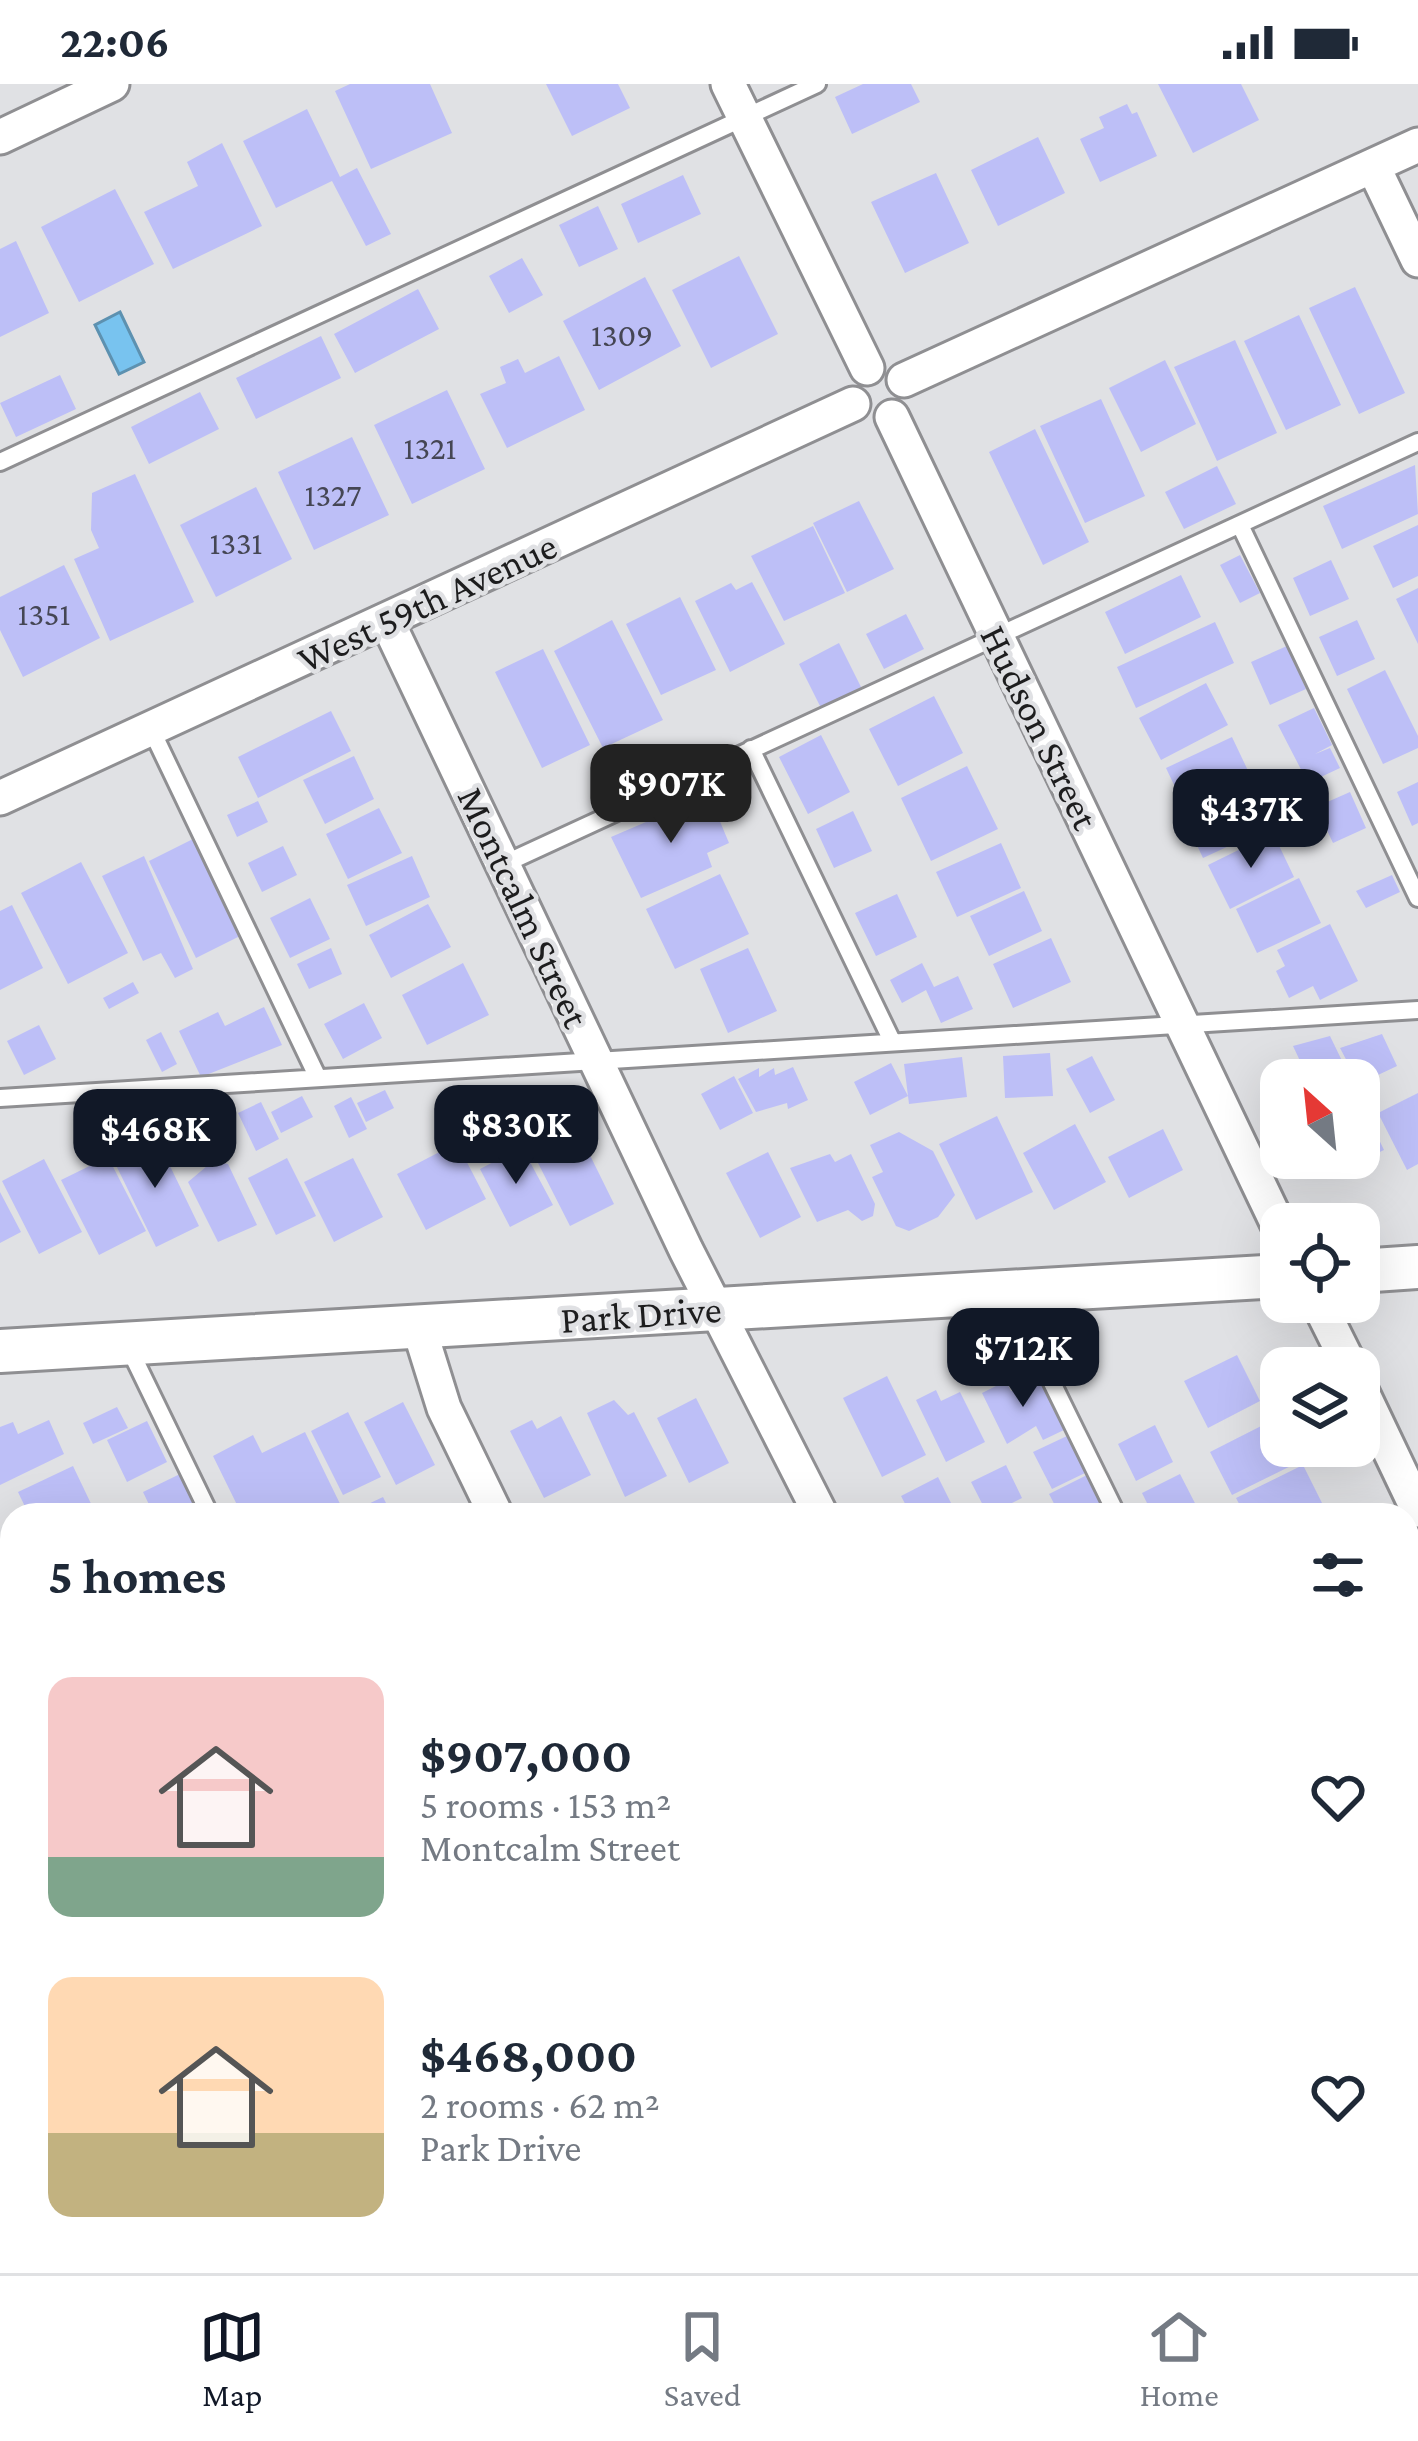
<!DOCTYPE html>
<meta charset="utf-8">
<style>
:root{--surface:#fff;--page:#f6f6f7;--text:#1f2937;--muted:#747a83;--line:#e0e1e3;--accent:#111827}
body{margin:0;font-family:"Crimson Pro",serif;background:var(--page);color:var(--text);height:100vh;display:flex;flex-direction:column;font-size:45px;white-space:nowrap}
*{box-sizing:border-box;margin:0}
p{font-size:39px;color:var(--muted)}
.icon{flex:none;width:66px;height:66px;fill:none;stroke:currentColor;stroke-width:2;stroke-linecap:round;stroke-linejoin:round}
.map{position:relative;flex:1;overflow:hidden}
.panel{position:absolute;left:0px;top:1419px;width:1419px;height:771px;display:flex;flex-direction:column;background:var(--surface);border-radius:36px 36px 0 0;box-shadow:0 12px 48px #0002}
.panel>*{flex:none}
.needle{width:78px;rotate:333deg}
.fabs{position:absolute;left:1260px;top:975px;display:grid;gap:24px}
.fabs a{display:grid;place-items:center;width:120px;height:120px;border-radius:24px;background:var(--surface);box-shadow:0 12px 48px #0002;font-size:60px}
.price{position:absolute;translate:-50% -102px;padding:0 27px;border-radius:24px;background:var(--accent);color:#fff;font-size:39px;line-height:78px;filter:drop-shadow(0 3px 6px #0008)}
.price::after{content:'';position:absolute;left:50%;top:72px;width:36px;height:27px;margin-left:-18px;background:inherit;clip-path:polygon(0 0,100% 0,50% 100%)}
.price.selected{background:#222;color:#fff}
ul{padding:0;list-style:none}
li{display:flex;align-items:center;gap:36px;height:300px;padding:0 48px}
li span{display:grid;place-items:center;flex:none;width:336px;height:240px;border-radius:24px;color:#555}
li>.icon{margin-inline-start:auto}
span .icon{width:144px;height:144px;fill:#fffc;stroke-width:1}
li b{font-size:51px}
h2{display:flex;justify-content:space-between;align-items:center;height:144px;padding:0 48px;font-size:51px}
.status{display:flex;justify-content:space-between;align-items:center;height:84px;padding:0 60px;background:var(--surface);direction:ltr}
.status svg{height:33px;fill:currentColor}
.dock{display:flex;justify-content:space-around;align-items:center;height:168px;border-top:3px solid var(--line);background:var(--surface);font-size:33px;color:var(--muted)}
.dock a{display:grid;justify-items:center;gap:6px}
.dock .selected{color:var(--accent)}
.map>svg:first-child{display:block}
</style>
<div class="status"><b>22:06</b><svg viewBox="0 0 49 12"><path d="M0 12V9h3v3zM5 12V6h3v6zM10 12V3h3v9zM15 12V0h3v12zM26 1h20v11H26zM47 4h2v5h-2z"/></svg></div>
<div class="map">
<svg width="1418" height="2189" viewBox="0 0 1418 2189">
<rect width="100%" height="100%" fill="#e0e1e4"/>
<path fill="#78c3ef" stroke="#5d91b0" stroke-width="3" d="M120 228 144 278 119 290 95 241Z"/>
<path fill="#bdbff7" d="M350 0H430L452 49 371 85 335 7Z
M546 0H618L630 24 572 52Z
M863 0H911L920 18 852 50 835 13Z
M1158 0H1241L1259 36 1193 69Z
M1127 20 1132 30 1137 28 1157 72 1100 98 1080 55 1104 44 1099 33Z
M307 25 340 93 357 84 391 150 366 162 332 97 276 124 243 57Z
M1038 53 1065 109 998 142 971 86Z
M222 59 262 142 173 185 144 128 198 102 187 78Z
M936 89 969 159 905 189 871 118Z
M683 91 701 130 638 159 621 120Z
M115 105 154 180 79 218 41 143Z
M598 122 618 165 579 183 559 141Z
M16 157 49 229 0 253V165Z
M739 172 778 250 711 284 672 206Z
M522 174 543 211 509 229 489 192Z
M645 193 681 262 599 306 563 237Z
M1355 203 1405 309 1359 330 1309 224Z
M418 205 439 245 355 289 334 250Z
M1299 231 1341 321 1286 346 1244 257Z
M321 252 341 294 256 335 236 294Z
M1235 256 1277 349 1217 377 1174 283Z
M559 272 585 326 507 364 480 310 506 299 500 283 518 275 525 289Z
M1165 276 1196 340 1141 368 1109 304Z
M60 291 76 325 16 353 0 319Z
M447 306 485 385 412 420 374 341Z
M200 308 219 345 149 380 131 343Z
M1101 315 1145 412 1085 439 1040 342Z
M1035 345 1089 458 1043 481 989 368Z
M352 353 389 431 314 466 278 388Z
M1415 381 1418 430 1342 465 1323 422Z
M1217 382 1236 420 1184 445 1165 408Z
M135 390 194 518 110 557 74 475 99 464 91 446 92 409Z
M256 403 292 475 216 513 180 441Z
M859 417 894 485 847 508 813 439Z
M1418 441V492L1393 504 1373 462Z
M813 442 845 509 784 537 751 472Z
M1240 471 1260 509 1240 519 1220 481Z
M1331 476 1349 515 1310 532 1293 494Z
M64 481 100 554 23 593 0 546V513Z
M1181 491 1201 533 1125 570 1105 528Z
M752 498 785 560 730 588 695 517 731 499 736 506Z
M1418 504V560L1396 515Z
M680 513 716 586 661 611 626 540Z
M906 530 924 565 884 585 866 550Z
M612 536 663 636 603 664 554 567Z
M1357 536 1375 575 1337 592 1319 553Z
M1215 538 1234 579 1136 624 1117 583Z
M839 559 861 603 821 624 799 580Z
M1287 562 1306 605 1270 621 1251 578Z
M543 565 590 661 542 684 495 588Z
M1385 586 1418 652V664L1383 680 1347 605Z
M1206 599 1228 641 1161 676 1139 634Z
M934 612 963 669 898 702 869 645Z
M1314 624 1332 661 1315 670 1330 664 1340 684 1308 699 1278 641Z
M331 627 351 667 258 714 238 673Z
M821 651 850 708 808 730 779 673Z
M1232 653 1251 693 1185 724 1166 684Z
M354 672 374 715 325 740 303 696Z
M967 682 998 745 931 777 901 714Z
M1418 698V739L1412 742 1397 708Z
M1255 700 1274 741 1203 774 1184 734Z
M1350 708 1366 744 1333 759 1316 723Z
M709 711 729 759 707 769 712 783 641 814 611 753Z
M258 717 268 738 237 753 227 731Z
M379 724 402 769 348 795 326 750Z
M853 727 872 767 834 784 816 745Z
M1273 749 1294 793 1230 825 1208 781Z
M195 754 242 851 196 874 149 777Z
M1001 759 1021 804 957 833 936 788Z
M283 762 297 791 262 808 248 779Z
M144 772 193 885 175 894 161 869 143 877 102 792Z
M412 772 430 813 366 842 347 801Z
M81 778 128 869 68 900 21 809Z
M720 790 749 850 675 885 646 825Z
M1392 791 1400 808 1366 824 1356 807Z
M1299 794 1321 839 1257 869 1236 825Z
M1024 807 1042 847 989 872 970 832Z
M897 810 917 853 876 872 855 829Z
M310 814 330 855 290 874 270 834Z
M428 820 451 863 391 894 369 851Z
M12 821 43 884 0 906V827Z
M1330 840 1358 897 1320 916 1313 902 1289 914 1276 887 1285 882 1277 866Z
M1051 854 1071 898 1013 924 993 880Z
M331 864 342 890 309 905 297 880Z
M748 864 777 927 728 949 700 885Z
M463 879 489 931 427 961 402 911Z
M922 879 934 903 958 892 973 925 941 939 926 906 902 919 890 896Z
M133 898 139 909 109 925 103 914Z
M364 919 382 954 343 975 324 940Z
M264 923 282 961 201 993 179 947 218 928 225 942Z
M39 941 56 975 24 991 7 957Z
M161 948 177 980 162 988 146 956Z
M1382 950 1397 982 1359 1000 1340 964Z
M1330 952 1346 985 1323 996 1318 991 1309 996 1293 962Z
M1050 969 1053 1012 1005 1014 1003 972Z
M1092 972 1115 1016 1090 1029 1066 985Z
M962 973 967 1013 909 1020 904 980Z
M891 979 908 1012 870 1031 854 998Z
M793 983 808 1016 788 1025 787 1019 756 1028 738 995 759 984V993L774 984 775 991Z
M734 992 753 1029 720 1046 701 1010Z
M525 1005 537 1034 517 1043 505 1014Z
M385 1006 394 1024 366 1038 357 1019Z
M1418 1009V1080L1407 1086 1378 1029Z
M302 1012 313 1033 281 1049 271 1028Z
M351 1013 367 1045 349 1054 334 1022Z
M1359 1014 1384 1066 1337 1089 1330 1074H1359Z
M261 1018 279 1055 256 1067 238 1029Z
M169 1019 184 1050 164 1059 149 1028Z
M505 1027 519 1058 501 1066 487 1035Z
M997 1032 1033 1108 976 1136 939 1060Z
M1075 1040 1106 1098 1054 1126 1023 1069Z
M1163 1045 1183 1086 1129 1114 1108 1073Z
M899 1048 933 1067 955 1111 938 1133 909 1147 896 1142 872 1093 883 1088 870 1061Z
M155 1051 199 1142 156 1163 112 1073Z
M583 1057 614 1120 570 1142 538 1079Z
M457 1059 486 1115 426 1146 397 1090Z
M522 1063 553 1121 510 1143 480 1085Z
M768 1068 801 1133 760 1154 726 1089Z
M830 1070 835 1078 851 1070 875 1120 873 1132 862 1137 848 1126 817 1138 790 1084Z
M108 1073 146 1147 99 1171 61 1096Z
M287 1074 316 1132 276 1151 248 1094Z
M353 1074 383 1133 334 1158 304 1098Z
M44 1075 82 1148 39 1170 2 1097Z
M213 1077 228 1080 257 1141 218 1158 188 1098Z
M0 1108 21 1148 0 1159Z
M1237 1271 1260 1317 1208 1344 1184 1297Z
M887 1292 926 1371 882 1393 843 1314Z
M1038 1294 1064 1346 1043 1356 1036 1342 1007 1360 982 1309 1006 1297 1011 1307Z
M936 1306 941 1317 960 1308 985 1358 946 1378 916 1316Z
M696 1314 729 1379 689 1399 657 1334Z
M614 1316 628 1331 634 1328 667 1392 625 1413 587 1329Z
M403 1318 435 1381 396 1401 364 1338Z
M117 1323 128 1344 93 1360 83 1339Z
M348 1328 381 1393 343 1411 311 1347Z
M561 1332 591 1391 544 1414 510 1347 532 1336 537 1345Z
M1281 1332V1362H1299L1305 1375 1232 1411 1210 1368Z
M49 1336 64 1370 0 1401V1343L13 1338 18 1350Z
M147 1337 167 1378 127 1398 107 1356Z
M1155 1341 1173 1378 1136 1397 1118 1360Z
M305 1348 344 1428 242 1431 213 1372 253 1351 262 1369Z
M1067 1352 1085 1389 1052 1405 1033 1368Z
M1006 1381 1022 1414 988 1431 971 1398Z
M1303 1381 1325 1425 1313 1431H1245L1236 1414Z
M73 1382 94 1426 83 1431H29L18 1408Z
M180 1390 198 1431H154L143 1408Z
M1180 1390 1199 1427 1153 1431 1142 1409Z
M1087 1391 1105 1428 1060 1431 1049 1410Z
M938 1393 957 1431H911L901 1412Z
M383 1413 392 1431H345Z
M1418 1664V1718L1407 1723V1670Z
M1418 1723V1772L1407 1749V1729Z
M12 1850V1908L0 1914V1856Z
M1418 1910V1957L1407 1962V1915Z
M12 1912V1969L0 1975V1918Z
M12 1974V2024L0 2000V1980Z
M1407 2052 1418 2075V2096L1407 2101Z
M375 2178H435L412 2189H380Z
M509 2178H553L556 2183 545 2189H514Z
M614 2178H650L655 2189H607L604 2183Z
M715 2178H787L792 2189H700Z
M969 2178H1082L1059 2189H975Z
M1350 2178H1381L1387 2189H1328Z"/>
<g fill="none" stroke-linecap="round" stroke-linejoin="round">
<g stroke="#8f8f92" stroke-width="22">
<path id="service" d="M0 378 817 0
M1240 441 1418 814
M151 645 317 992
M751 665 892 957
M504 780 1418 358
M0 1014 1418 926
M1009 1211 1117 1431
M127 1260 210 1431
M1407 2016 1418 2038
M577 2178 582 2189"/>
</g>
<g stroke="#8f8f92" stroke-width="39">
<path id="minor" d="M728 0 867 284
M0 53 112 0
M1373 82 1418 176
M904 296 1418 61
M892 333 1281 1147
M387 537 686 1166 821 1431
M0 714 853 320
M1318 1218 1351 1284
M419 1244 444 1324 496 1431
M1359 1302 1418 1426
M1407 1596 1418 1591
M0 1618 12 1643
M274 2178 280 2189
M857 2178 863 2189
M1189 2178 1194 2189
M179 2189 202 2178"/>
</g>
<g stroke="#8f8f92" stroke-width="48">
<path id="tertiary" d="M1359 1187 1418 1183
M0 1267 1281 1192"/>
</g>
<use href="#service" stroke="#fff" stroke-width="16"/>
<use href="#minor" stroke="#fff" stroke-width="33"/>
<use href="#tertiary" stroke="#fff" stroke-width="42"/>
</g>
<g text-anchor="middle" dominant-baseline="central" stroke-width="9" stroke-linejoin="round" paint-order="stroke">
<g font-size="33" fill="#454654">
<text x="622" y="250">1309</text>
<text x="430" y="363">1321</text>
<text x="333" y="410">1327</text>
<text x="236" y="458">1331</text>
<text x="44" y="529">1351</text>
</g>
<g font-size="39" fill="#1d1d1e" stroke="#e0e1e4">
<text transform="translate(427 518) rotate(-25)">West 59th Avenue</text>
<text transform="translate(1040 643) rotate(64)">Hudson Street</text>
<text transform="translate(524 823) rotate(65)">Montcalm Street</text>
<text transform="translate(641 1230) rotate(-4)">Park Drive</text>
</g>
</g>
</svg>
<div class="fabs">
<a><svg class="needle" viewBox="-14 -14 28 28"><path d="M0-13l5 13h-10z" fill="#e53935"/><path d="M0 13l5-13h-10z" fill="#747a83"/></svg></a>
<a><svg class="icon" aria-label="locate" viewBox="0 0 24 24"><circle cx="12" cy="12" r="6"/><path d="M12 2v4M12 18v4M2 12h4M18 12h4"/></svg></a>
<a><svg class="icon" aria-label="layers" viewBox="0 0 24 24"><path d="M12 4l9 5-9 5-9-5zM3 14l9 5 9-5"/></svg></a>
</div>
<b class="price selected" style="left:671px;top:762px">$907K</b>
<b class="price" style="left:1251px;top:787px">$437K</b>
<b class="price" style="left:516px;top:1103px">$830K</b>
<b class="price" style="left:155px;top:1107px">$468K</b>
<b class="price" style="left:1023px;top:1326px">$712K</b>
<section class="panel">
<h2>5 homes<svg class="icon" aria-label="filters" viewBox="0 0 24 24"><path d="M4 7h16M4 17h16"/><circle cx="9" cy="7" r="2"/><circle cx="15" cy="17" r="2"/></svg></h2>
<ul>
<li><span style="background:linear-gradient(#f6c9c9 75%,#7fa58c 0)"><svg class="icon" aria-label="home" viewBox="0 0 24 24"><path d="M3 11l9-7 9 7M6 9v11h12V9"/></svg></span><div><b>$907,000</b><p>5 rooms · 153 m²</p><p>Montcalm Street</p></div><svg class="icon" aria-label="heart" viewBox="0 0 24 24"><path d="M12 20l-8-8c-3-5 5-10 8-4 3-6 11-1 8 4z"/></svg></li>
<li><span style="background:linear-gradient(#ffd9b3 65%,#c2b280 0)"><svg class="icon" aria-label="home" viewBox="0 0 24 24"><path d="M3 11l9-7 9 7M6 9v11h12V9"/></svg></span><div><b>$468,000</b><p>2 rooms · 62 m²</p><p>Park Drive</p></div><svg class="icon" aria-label="heart" viewBox="0 0 24 24"><path d="M12 20l-8-8c-3-5 5-10 8-4 3-6 11-1 8 4z"/></svg></li>
</ul>
</section>
</div>
<nav class="dock">
<a class="selected"><svg class="icon" aria-label="map" viewBox="0 0 24 24"><path d="M3 6l6-2 6 2 6-2v14l-6 2-6-2-6 2zM9 4v14M15 6v14"/></svg>Map</a>
<a><svg class="icon" aria-label="saved" viewBox="0 0 24 24"><path d="M7 4h10v16l-5-4-5 4z"/></svg>Saved</a>
<a><svg class="icon" aria-label="home" viewBox="0 0 24 24"><path d="M3 11l9-7 9 7M6 9v11h12V9"/></svg>Home</a>
</nav>
